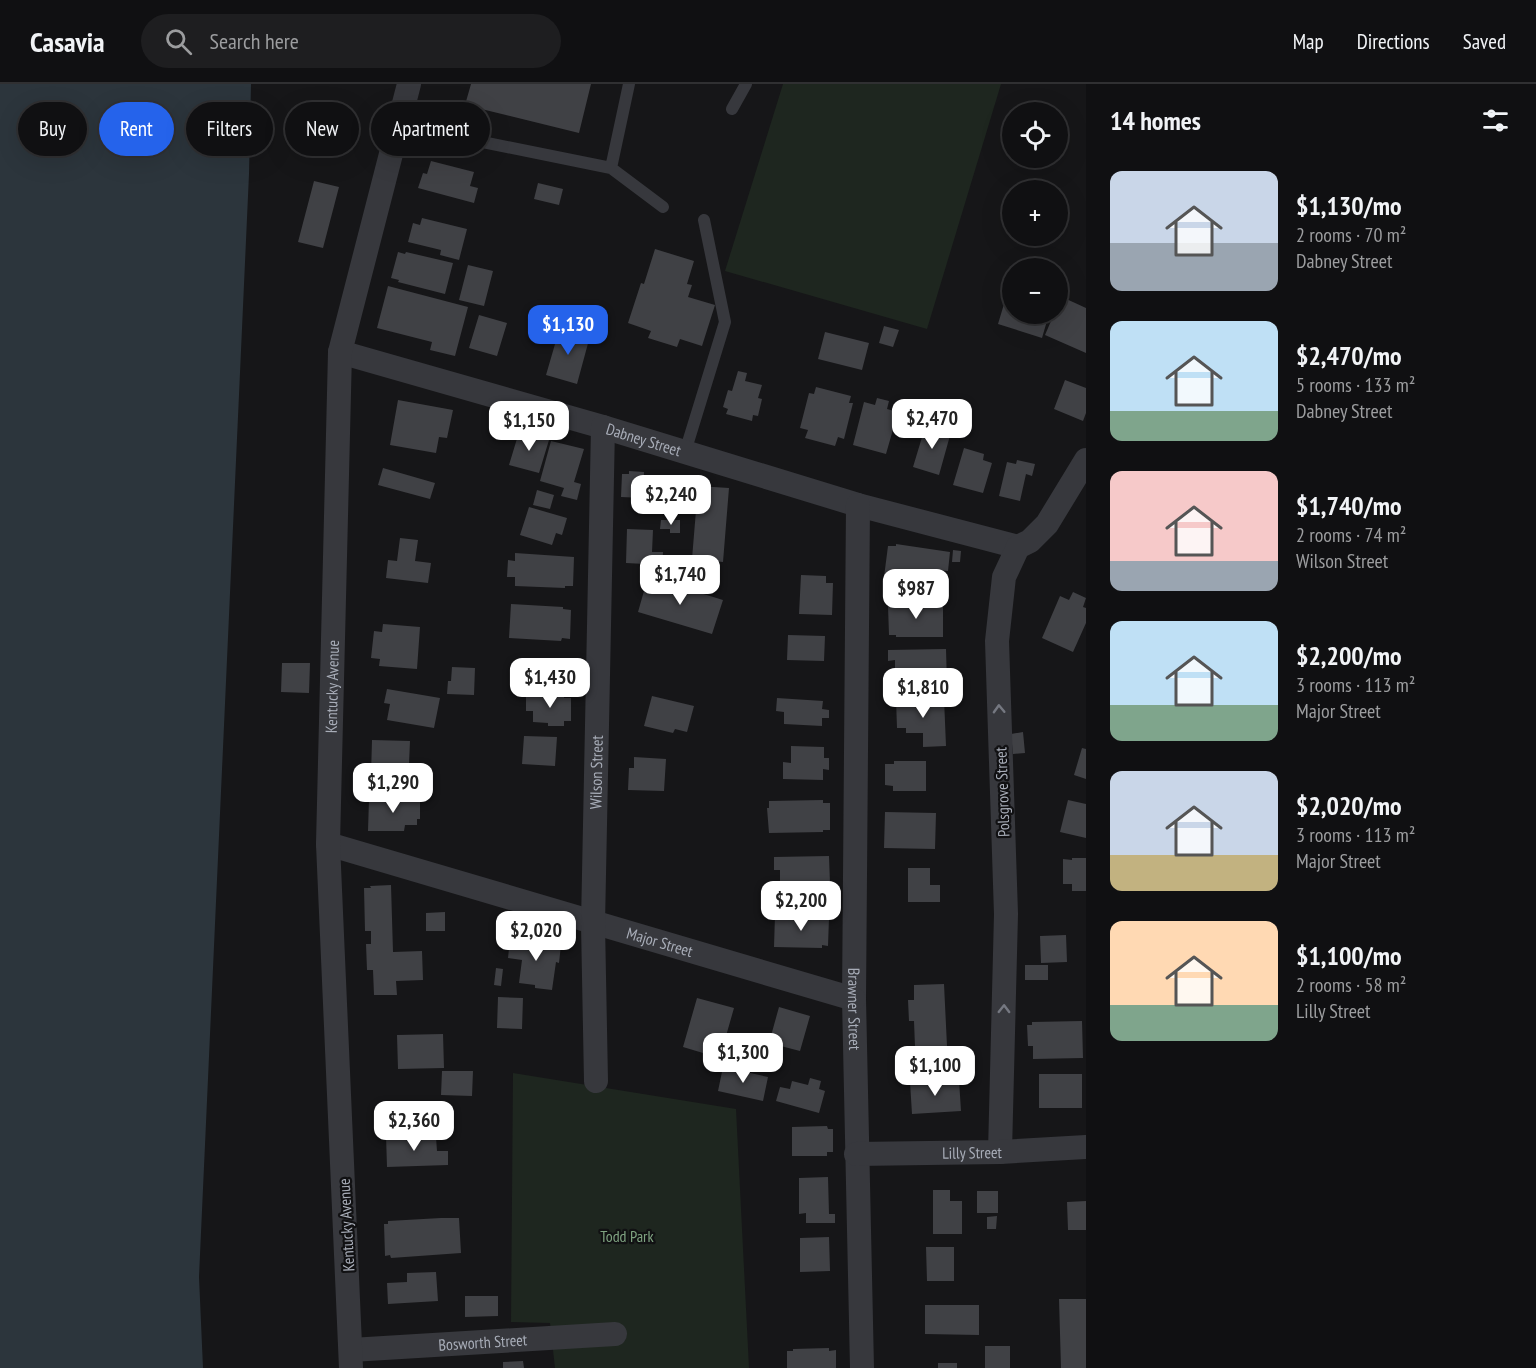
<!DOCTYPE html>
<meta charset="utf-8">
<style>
:root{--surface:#101012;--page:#1e1e20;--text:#f1f3f6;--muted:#9c9d9f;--line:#303032;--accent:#2563eb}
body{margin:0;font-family:"PT Sans Narrow",sans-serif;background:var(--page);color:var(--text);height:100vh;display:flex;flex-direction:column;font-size:22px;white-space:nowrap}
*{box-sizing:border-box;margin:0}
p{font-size:20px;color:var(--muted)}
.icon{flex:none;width:33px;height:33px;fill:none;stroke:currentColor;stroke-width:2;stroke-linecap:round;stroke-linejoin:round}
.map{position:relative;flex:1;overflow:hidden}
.panel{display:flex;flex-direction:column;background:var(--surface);width:450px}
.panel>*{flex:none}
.banner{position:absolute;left:18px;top:18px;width:570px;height:54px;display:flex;gap:12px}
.controls{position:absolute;left:1002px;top:18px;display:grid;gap:12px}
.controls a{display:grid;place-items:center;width:66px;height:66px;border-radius:50%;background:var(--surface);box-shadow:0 6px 24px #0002,0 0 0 2px var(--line);font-size:30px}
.price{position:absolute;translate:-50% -51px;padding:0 14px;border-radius:12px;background:#fff;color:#222;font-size:20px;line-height:39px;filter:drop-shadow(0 2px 3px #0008)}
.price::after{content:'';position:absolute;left:50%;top:36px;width:18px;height:14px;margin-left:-9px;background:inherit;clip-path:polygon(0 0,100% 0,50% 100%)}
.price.active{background:var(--accent);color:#fff}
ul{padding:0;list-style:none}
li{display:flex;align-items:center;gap:18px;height:150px;padding:0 24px}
li span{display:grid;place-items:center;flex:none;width:168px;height:120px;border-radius:12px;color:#555}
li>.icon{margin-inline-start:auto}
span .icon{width:72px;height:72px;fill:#fffc;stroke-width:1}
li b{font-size:26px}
h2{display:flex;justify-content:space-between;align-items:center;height:72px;padding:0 24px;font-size:26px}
.pill{padding:0 21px;border-radius:27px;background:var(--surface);box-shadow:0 6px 24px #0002,0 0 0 2px var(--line);font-size:21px;line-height:54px}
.pill.active{background:var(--accent);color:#fff}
header{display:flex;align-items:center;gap:36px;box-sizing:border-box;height:84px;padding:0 30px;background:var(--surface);border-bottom:2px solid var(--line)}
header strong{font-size:28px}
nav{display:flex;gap:33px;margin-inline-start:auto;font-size:21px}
.search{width:420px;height:54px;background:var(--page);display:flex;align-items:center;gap:15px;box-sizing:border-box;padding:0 21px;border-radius:33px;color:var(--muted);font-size:22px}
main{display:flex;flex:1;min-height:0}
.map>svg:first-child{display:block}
</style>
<header>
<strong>Casavia</strong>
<div class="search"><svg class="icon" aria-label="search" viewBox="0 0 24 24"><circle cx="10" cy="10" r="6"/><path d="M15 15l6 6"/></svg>Search here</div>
<nav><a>Map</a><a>Directions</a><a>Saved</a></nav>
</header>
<main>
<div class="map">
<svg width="1086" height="1284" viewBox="0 0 1086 1284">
<rect width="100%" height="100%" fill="#161618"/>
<path fill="#1e261f" d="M783 0H1001L927 245 725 187Z
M513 989 736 1025 749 1284H555L550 1239 511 1238Z"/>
<path fill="#2c353c" d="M0 0H251L249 90 199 1193 203 1284H0Z"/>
<path fill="#404145" d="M471 0H591L579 49 465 21Z
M431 77 474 88 470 102 478 104 474 119 418 104 423 89 427 90Z
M314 97 339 103 323 164 298 158Z
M538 99 563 105 559 121 534 115Z
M422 134 467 145 459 176 440 171 441 166 408 158 413 139 420 141Z
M655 165 694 177 687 200 692 201 688 213 715 221 702 262 680 255 677 263 648 254 651 247 628 239 641 199 644 200Z
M398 168 405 170 406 168 453 179 445 210 398 198 399 196 391 194Z
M468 181 493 187 484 222 459 216Z
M388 202 468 223 455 272 430 266 432 258 377 244Z
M1007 210 1012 212V230H1049L1042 254 998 240Z
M1062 213 1086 224V269L1045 251 1054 230H1058V223Z
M479 231 507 239 497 272 469 264Z
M884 242 899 246 893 263 879 259Z
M560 243 590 252 577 300 546 291Z
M825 248 869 259 862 286 818 275Z
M738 287 747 289 745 297 762 301 758 314 762 315 758 332 753 331 752 337 726 330 728 325 723 323 728 306 732 307Z
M1065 296 1086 304V329L1083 337 1054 325Z
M816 303 851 312 849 319H853L844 355 838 353 835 362 805 354 808 346 800 344 809 309 814 310Z
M877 314 889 317 887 325 898 328 886 370 853 361 864 318 875 321Z
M398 316 453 326 447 354 439 353 436 369 390 361Z
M926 340 951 348 939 391 913 383Z
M519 348 549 356 539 389 509 381Z
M551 357 584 365 574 398 581 400 577 416 561 412 564 404 540 397Z
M964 364 984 370 983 376 992 379 983 409 953 401Z
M1017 376 1035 380 1032 392 1026 390 1020 417 999 412 1007 378 1016 380Z
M383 384 435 399 430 415 378 401Z
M629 387 644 388 643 414 621 413 622 390H629Z
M698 402 729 404 723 478 692 475Z
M537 406 554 411 550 425 533 421Z
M529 423 567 434 562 451 556 449 552 461 520 451Z
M661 436H680V449H670V445H660Z
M627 445 653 446 652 468H663L662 484 645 483V480L626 479Z
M400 454 418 456 415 477 431 479 428 499 386 494 388 476 397 477Z
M896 460 950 468 948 487 936 486 935 501 892 496V493H884L888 462H896Z
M953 466 961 467 960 478H952Z
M515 469 574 473 573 502H565V504L515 502V493H507L508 476 515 477Z
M801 491 826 492V499H833L832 531 799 530Z
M648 493 723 516 712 550 638 528Z
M1073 508 1086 514 1083 523 1086 524V539L1073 568 1042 554 1060 512 1069 516Z
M943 518V553H896V551H889L888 522H896V519Z
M511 520 563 523V525L571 526 570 555 562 554 561 557 509 554Z
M383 540 420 543 417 585 379 582 380 575 371 574 374 547 382 548Z
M788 551 825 552 824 577 787 576Z
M946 565 947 600 888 601V589H895V576L888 577V566Z
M282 579H310L309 609 281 608Z
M452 583 475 584 474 611 447 610 448 597H451Z
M387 605 440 614 434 644 387 636 390 620 384 619Z
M526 610H564V614H571V637H564V642H548V639L533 638V627H526Z
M652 612 694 622 687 648 675 645 673 649 644 642Z
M777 614 823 617 822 625 829 626V634H822V642L784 640V628L776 627Z
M944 614 946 662 923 663V649H906V644H897L896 615Z
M1023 648 1025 669 1013 670 1011 650Z
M524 652 557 653 555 682 522 680Z
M372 656 410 657 409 680H420V693L371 691Z
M791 662 824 663V674H829V686L823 685V696L783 695V678L791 679Z
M1082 664 1086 665V695L1074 691Z
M634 673 666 675 664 707 628 706 629 684H634Z
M894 677H926V707H893V702L885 701V680H894Z
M369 715H420V735H417V741H405L404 747H368Z
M823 716V719H830V746H823V748L769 749 767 724H769V717Z
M1068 716 1086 720V754L1060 748Z
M885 728 936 729 935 765 884 764Z
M829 772 830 800 780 801V786H774V773Z
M1072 774H1086V807H1072V800H1063V775L1072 776Z
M908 784H930V801H940V818H908Z
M391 801 393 868 422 867 423 896 396 897 397 911H374L373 886H367L366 860H371V847H365L364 804H371L370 802Z
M445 828V847H426V829Z
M775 831 823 832V834H829L828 862 822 861V864L774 863Z
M1066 851 1067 878 1041 879 1040 852Z
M510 855 561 861 559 879 556 878 552 906 535 904V901L519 899 522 876 508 874Z
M1025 881H1048V896H1025Z
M496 884 503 885 501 902 494 901Z
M944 900 947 962 915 963 914 937H909L908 916H914V901Z
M498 913 523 914 522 945 497 944Z
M697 914 734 924 724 959 717 957 713 972 683 963Z
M779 923 810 932 800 967 769 959Z
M1082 937 1083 974 1033 975V962H1028L1027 941H1032V938Z
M443 950 444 984 398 985 397 951Z
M723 983 768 993 763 1017 718 1007Z
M442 987H473L472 1012 441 1011Z
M1039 990H1082V1024H1039Z
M810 994 821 997 819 1005 825 1007 819 1029 776 1017 780 1003 790 1005 792 997 808 1001Z
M959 996 961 1027 912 1030 910 998Z
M827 1042 828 1045H833V1068H827V1072H792V1043Z
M386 1051H404V1054L436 1053 437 1067H448V1081L387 1083Z
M828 1093 829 1130H835V1139H806V1129L799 1130V1094Z
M933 1106H950V1117H962V1150H933Z
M977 1107H998V1129H977Z
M1086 1117V1146H1068L1067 1118Z
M997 1132 996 1145H987V1133Z
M441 1134H459L461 1169 391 1174 390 1171 385 1172 384 1140H388V1137Z
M829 1153 830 1187 800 1188V1154Z
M926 1163H954V1197H927Z
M436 1188 438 1217 388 1220 387 1199 407 1198V1189Z
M465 1212H498V1232L465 1233Z
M1059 1215H1086V1284H1061Z
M925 1221H979V1251L925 1250Z
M985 1262H1010V1284H985Z
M829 1264V1267L836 1266V1284H787V1267H793V1265Z
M523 1277 524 1284H503V1278Z
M938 1279H957V1284H938Z"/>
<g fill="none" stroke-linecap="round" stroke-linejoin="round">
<path stroke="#37383d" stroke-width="12" d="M732 25 746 0
M399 41 611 84 629 0
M611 84 663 123
M685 368 725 238 704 136"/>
<g stroke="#37383d" stroke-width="24">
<path id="s1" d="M340 268 603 343 858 421 1018 463"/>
<path id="s2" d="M858 421 854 915 862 1284"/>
<path id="s3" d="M328 760 854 915"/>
<path id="s4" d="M596 997 593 840 603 343"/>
<path d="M1000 1068 1006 830 997 557 1004 493 1018 463 1030 457 1047 440 1086 376"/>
<path id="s5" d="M856 1070 1000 1068 1086 1063"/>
<path id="s6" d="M351 1266 615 1250"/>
<path id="s7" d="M351 1284 328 760 340 268 409 0"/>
</g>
</g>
<defs><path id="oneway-chevron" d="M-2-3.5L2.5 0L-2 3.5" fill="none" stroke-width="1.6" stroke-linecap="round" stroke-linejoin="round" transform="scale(1.5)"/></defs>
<g stroke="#757881">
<use href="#oneway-chevron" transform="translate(999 625) rotate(-92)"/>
<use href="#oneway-chevron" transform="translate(1004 925) rotate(-89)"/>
</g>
<g text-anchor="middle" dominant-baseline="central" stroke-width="4.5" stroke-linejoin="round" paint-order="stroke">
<g font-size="16" fill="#a8adb8" stroke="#111113">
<text stroke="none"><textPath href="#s1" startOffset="316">Dabney Street</textPath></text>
<text stroke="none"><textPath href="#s7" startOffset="682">Kentucky Avenue</textPath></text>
<text stroke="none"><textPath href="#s4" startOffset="309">Wilson Street</textPath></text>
<text transform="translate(1002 708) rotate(-92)">Polsgrove Street</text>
<text stroke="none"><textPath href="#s3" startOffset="346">Major Street</textPath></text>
<text stroke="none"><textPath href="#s2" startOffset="504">Brawner Street</textPath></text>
<text stroke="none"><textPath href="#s5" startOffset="116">Lilly Street</textPath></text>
<text transform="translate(346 1141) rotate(-93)">Kentucky Avenue</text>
<text stroke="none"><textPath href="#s6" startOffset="132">Bosworth Street</textPath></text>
</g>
<g font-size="16" fill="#7fa381" stroke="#111113">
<text x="627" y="1152">Todd Park</text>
</g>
</g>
</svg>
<div class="controls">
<a><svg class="icon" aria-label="locate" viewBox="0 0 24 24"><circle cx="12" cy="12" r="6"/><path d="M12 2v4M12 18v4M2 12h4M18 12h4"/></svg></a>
<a>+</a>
<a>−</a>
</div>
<b class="price active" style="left:568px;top:272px">$1,130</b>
<b class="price" style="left:932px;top:366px">$2,470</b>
<b class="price" style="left:529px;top:368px">$1,150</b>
<b class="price" style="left:671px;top:442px">$2,240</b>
<b class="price" style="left:680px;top:522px">$1,740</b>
<b class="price" style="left:916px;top:536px">$987</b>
<b class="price" style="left:550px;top:625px">$1,430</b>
<b class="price" style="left:923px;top:635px">$1,810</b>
<b class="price" style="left:393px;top:730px">$1,290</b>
<b class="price" style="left:801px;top:848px">$2,200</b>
<b class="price" style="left:536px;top:878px">$2,020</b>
<b class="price" style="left:743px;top:1000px">$1,300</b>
<b class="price" style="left:935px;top:1013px">$1,100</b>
<b class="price" style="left:414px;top:1068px">$2,360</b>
<div class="banner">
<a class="pill">Buy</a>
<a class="pill active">Rent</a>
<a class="pill">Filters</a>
<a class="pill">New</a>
<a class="pill">Apartment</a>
</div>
</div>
<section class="panel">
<h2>14 homes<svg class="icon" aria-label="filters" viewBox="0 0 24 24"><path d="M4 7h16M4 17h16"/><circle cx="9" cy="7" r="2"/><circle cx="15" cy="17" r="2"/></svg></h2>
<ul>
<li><span style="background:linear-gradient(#c9d6e8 60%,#9aa5b1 0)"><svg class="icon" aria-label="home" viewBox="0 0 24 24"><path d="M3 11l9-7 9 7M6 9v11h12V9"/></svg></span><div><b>$1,130/mo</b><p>2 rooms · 70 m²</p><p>Dabney Street</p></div></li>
<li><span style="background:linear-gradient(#bfe0f5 75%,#7fa58c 0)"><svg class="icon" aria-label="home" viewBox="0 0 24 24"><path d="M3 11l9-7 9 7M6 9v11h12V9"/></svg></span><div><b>$2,470/mo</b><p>5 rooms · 133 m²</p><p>Dabney Street</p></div></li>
<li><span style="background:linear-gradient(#f6c9c9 75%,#9aa5b1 0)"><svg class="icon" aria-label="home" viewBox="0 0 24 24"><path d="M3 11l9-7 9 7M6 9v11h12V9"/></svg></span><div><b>$1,740/mo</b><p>2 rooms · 74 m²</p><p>Wilson Street</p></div></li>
<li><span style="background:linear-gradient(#bfe0f5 70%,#7fa58c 0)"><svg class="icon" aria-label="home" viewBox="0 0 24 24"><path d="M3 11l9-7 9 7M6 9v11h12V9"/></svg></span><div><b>$2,200/mo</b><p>3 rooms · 113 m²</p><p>Major Street</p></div></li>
<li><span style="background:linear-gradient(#c9d6e8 70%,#c2b280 0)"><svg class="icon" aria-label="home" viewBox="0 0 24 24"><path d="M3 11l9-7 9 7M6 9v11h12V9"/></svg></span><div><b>$2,020/mo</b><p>3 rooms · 113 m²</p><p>Major Street</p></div></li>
<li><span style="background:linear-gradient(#ffd9b3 70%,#7fa58c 0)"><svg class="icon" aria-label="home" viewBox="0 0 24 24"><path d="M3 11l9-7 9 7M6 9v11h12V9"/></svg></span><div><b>$1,100/mo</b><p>2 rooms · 58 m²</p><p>Lilly Street</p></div></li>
</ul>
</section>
</main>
